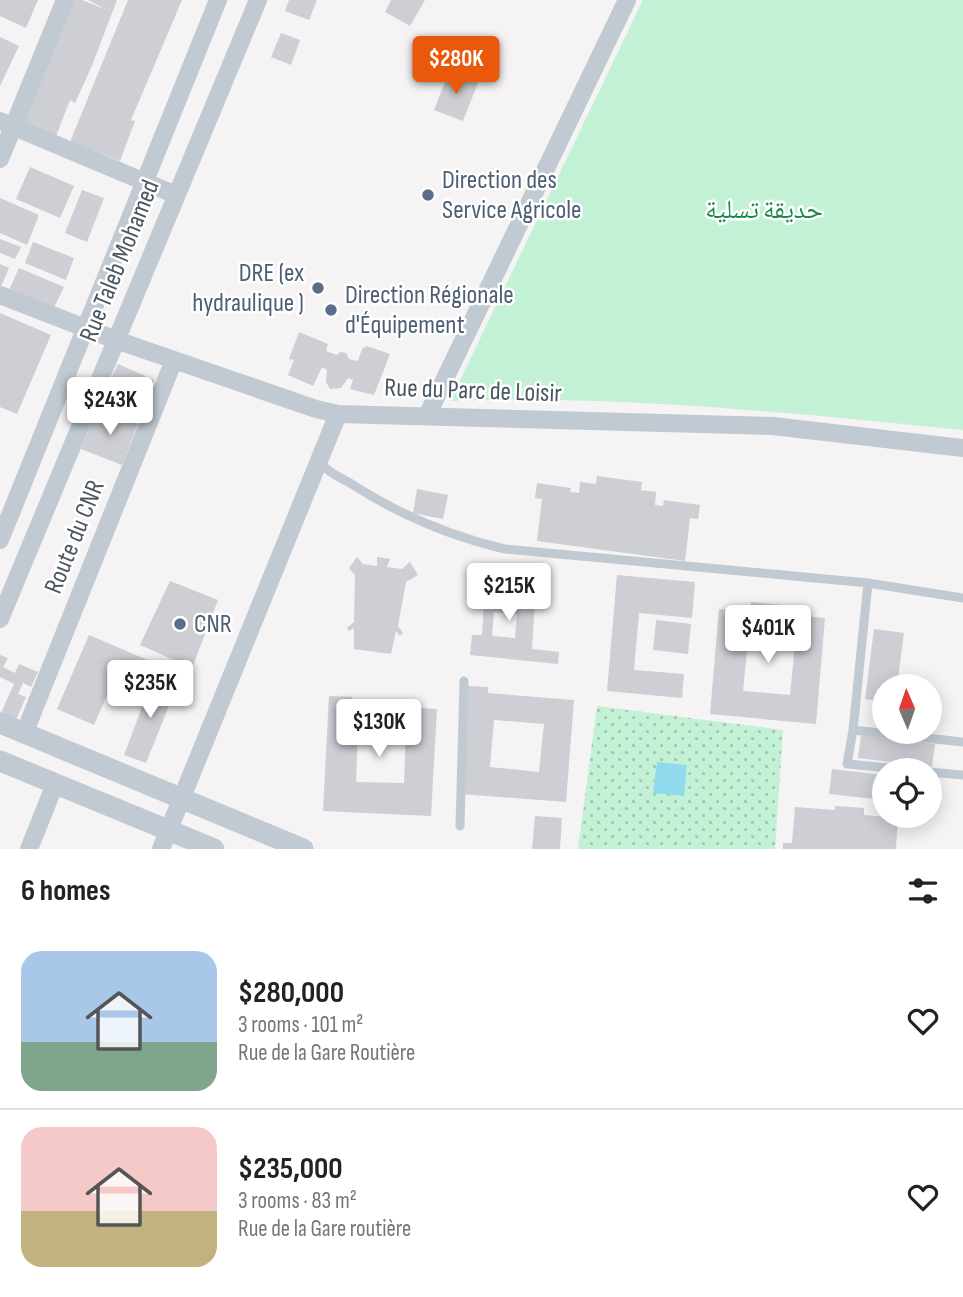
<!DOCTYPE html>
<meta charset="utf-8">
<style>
:root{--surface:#fff;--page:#f6f6f6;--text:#222;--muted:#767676;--line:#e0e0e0;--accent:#ea580c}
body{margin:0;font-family:"Sofia Sans Condensed","Noto Naskh Arabic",sans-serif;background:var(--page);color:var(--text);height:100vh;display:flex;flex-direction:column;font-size:26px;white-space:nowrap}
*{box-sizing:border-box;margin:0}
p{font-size:23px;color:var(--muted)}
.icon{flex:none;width:38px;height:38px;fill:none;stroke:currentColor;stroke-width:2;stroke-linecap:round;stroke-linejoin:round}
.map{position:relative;height:849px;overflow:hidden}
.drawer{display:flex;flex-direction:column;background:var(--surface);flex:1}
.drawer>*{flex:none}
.needle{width:46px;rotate:358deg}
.buttons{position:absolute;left:872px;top:674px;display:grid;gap:14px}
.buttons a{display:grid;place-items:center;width:70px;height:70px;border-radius:50%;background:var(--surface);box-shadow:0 4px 18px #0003;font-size:35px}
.price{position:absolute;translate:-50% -60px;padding:0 16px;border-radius:7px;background:#fff;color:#222;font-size:23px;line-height:46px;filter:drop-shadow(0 2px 4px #0008)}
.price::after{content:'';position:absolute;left:50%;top:42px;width:21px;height:16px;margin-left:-10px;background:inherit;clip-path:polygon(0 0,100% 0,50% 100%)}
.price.active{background:var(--accent);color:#fff}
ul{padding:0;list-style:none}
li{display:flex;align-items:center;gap:21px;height:175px;padding:0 21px}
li+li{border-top:2px solid var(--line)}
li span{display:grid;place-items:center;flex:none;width:196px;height:140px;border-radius:21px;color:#555}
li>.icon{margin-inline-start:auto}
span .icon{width:84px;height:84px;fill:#fffc;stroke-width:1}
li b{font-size:30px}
h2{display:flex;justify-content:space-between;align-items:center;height:84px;padding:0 21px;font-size:30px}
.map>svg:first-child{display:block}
</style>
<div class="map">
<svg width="963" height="849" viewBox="0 0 963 849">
<defs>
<pattern id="grass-dots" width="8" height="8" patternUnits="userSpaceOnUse" patternTransform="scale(1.75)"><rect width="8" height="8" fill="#c3f1d5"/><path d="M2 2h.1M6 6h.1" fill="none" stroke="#a0c6b0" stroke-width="1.8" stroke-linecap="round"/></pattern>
</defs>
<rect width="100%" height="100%" fill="#f5f3f3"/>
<path fill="url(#grass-dots)" d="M597 706 783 730 775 849H578Z"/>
<path fill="#c3f1d5" d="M643 0H963V430C793 413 621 395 450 401Z"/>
<path fill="#90daee" d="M657 762 687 765 684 796 653 793Z"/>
<path fill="#cdcfd5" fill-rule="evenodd" d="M0 0H38L26 28 0 16Z
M70 0H82L107 10 88 0H117L91 68 75 103 70 100 56 136 21 122Z
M128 0H182L131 120 135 121 120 161 70 142Z
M289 0H317L309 20 285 11Z
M391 0H425L410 26 385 12Z
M281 33 300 40 291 65 271 57Z
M0 37 19 46 0 86Z
M449 72 478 83 463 121 434 110Z
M30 167 74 186 60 218 16 199Z
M82 190 104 198 87 242 65 233Z
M0 198 39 215 27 245 0 233Z
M0 239 21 247 15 259 0 253Z
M33 242 74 258 66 280 25 263Z
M0 264 9 268 0 289Z
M19 268 64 287 52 312 8 292Z
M0 313 51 335 17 414 0 407Z
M299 332 328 344 326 351 337 355 340 352 346 353 349 359 358 361 362 349 367 346 390 354 374 395 350 389 353 380 348 378 341 388 330 389 326 382 327 370 322 367 313 386 288 375 294 360 289 359Z
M118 364 154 380 143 403 107 387Z
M97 409 138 424 122 465 81 449Z
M597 476 642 482 641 490 656 492 655 505 663 506 664 500 700 505 698 519 690 518 685 561 537 541 542 499 535 498 537 483 571 488 570 492 579 493 580 482 596 484Z
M417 489 448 495 443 519 413 513Z
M357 557 363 564 377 566V557L390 559 387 567 402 569 410 562 418 575 406 582 398 626 403 633 400 636 396 631 391 654 354 649V628L349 631 347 628 354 622 355 575 349 568Z
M479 573 498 575V583L536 585 532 649 559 652 558 664 470 655 472 635H482L485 587H478ZM494 612 517 614 515 638 492 636Z
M617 575 695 582 692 618 639 613 634 670 684 674 682 698 607 691Z
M170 581 218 600 192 668 140 645Z
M751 602 783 605 782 614 825 618 816 724 710 714 719 609 750 612ZM748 640 795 644 790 695 743 691Z
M656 620 691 624 688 654 653 650Z
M874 629 904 633 897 686H884V702L865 699Z
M89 635 152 662 144 681 118 670 94 725 57 709Z
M0 655 8 658 3 667 15 673 19 664 38 672 31 687 23 683 18 694 26 697 16 720 1 713 14 684 0 677Z
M153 678 177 686 146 763 124 755Z
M468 686 488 687V693L574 700 566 802 460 794ZM494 720 544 724 539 772 490 767Z
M329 696 352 697V704L437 709 431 816 323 811ZM358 732 406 733 404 783 356 782Z
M861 735 935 744 932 767 858 758Z
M832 769 884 775V800L829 794Z
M835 806 864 808V815L898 818 896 849H783V843H792L795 807 835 810Z
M535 816 562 818 560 849H532Z"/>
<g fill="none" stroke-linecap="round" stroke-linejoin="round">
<path stroke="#c1cad2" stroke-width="9" d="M319 461C327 472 338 476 350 483 398 514 449 536 505 549L868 583 963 598
M868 583 853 730 847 764 912 770
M853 730 963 742
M929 772 963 775
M460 826 464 681"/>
<path stroke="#c1cad2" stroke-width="18" d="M0 121 176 195
M0 159 65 0
M0 295 116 340 316 409 338 414 773 426 963 448
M427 416 627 0
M0 540 218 0
M0 619 258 0
M24 734 174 360
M29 849 55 784
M161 849 338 414"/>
<path stroke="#c1cad2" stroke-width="21" d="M0 723 303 849
M0 761 214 849"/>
</g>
<g fill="#5c6f8a" stroke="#fff" stroke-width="2.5">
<circle cx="428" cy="195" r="7"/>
<circle cx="318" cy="288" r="7"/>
<circle cx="331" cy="310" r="7"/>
<circle cx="180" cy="624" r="7"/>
</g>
<g text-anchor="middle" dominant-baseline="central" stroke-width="5" stroke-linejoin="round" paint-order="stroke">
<g font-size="26" fill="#4e5e75" stroke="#fff" text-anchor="start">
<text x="442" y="180">Direction des<tspan x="442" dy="30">Service Agricole</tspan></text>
<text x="304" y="273" text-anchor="end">DRE (ex<tspan x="304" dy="30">hydraulique )</tspan></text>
<text x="345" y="295">Direction Régionale<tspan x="345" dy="30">d'Équipement</tspan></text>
<text x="194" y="624">CNR</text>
</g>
<g font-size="26" fill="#17864f" stroke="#fff">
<text x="764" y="210">حديقة تسلية</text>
</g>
<g font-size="26" fill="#4a5661" stroke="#fff">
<text transform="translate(120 261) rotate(-68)">Rue Taleb Mohamed</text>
<text transform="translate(473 391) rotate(2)">Rue du Parc de Loisir</text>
<text transform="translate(75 537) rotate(-68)">Route du CNR</text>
</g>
</g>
</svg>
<div class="buttons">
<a><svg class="needle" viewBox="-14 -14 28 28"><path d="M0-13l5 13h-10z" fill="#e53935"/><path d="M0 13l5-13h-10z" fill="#767676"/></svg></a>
<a><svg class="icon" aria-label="locate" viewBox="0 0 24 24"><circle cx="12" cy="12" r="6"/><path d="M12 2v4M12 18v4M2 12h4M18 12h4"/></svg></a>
</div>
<b class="price active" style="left:456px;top:96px">$280K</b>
<b class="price" style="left:110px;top:437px">$243K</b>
<b class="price" style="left:509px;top:623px">$215K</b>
<b class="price" style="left:768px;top:665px">$401K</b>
<b class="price" style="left:150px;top:720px">$235K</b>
<b class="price" style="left:379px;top:759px">$130K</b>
</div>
<section class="drawer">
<h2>6 homes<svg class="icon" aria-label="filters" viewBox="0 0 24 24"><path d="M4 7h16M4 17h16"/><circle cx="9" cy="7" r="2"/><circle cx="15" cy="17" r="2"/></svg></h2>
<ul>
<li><span style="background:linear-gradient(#a9c7e8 65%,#7fa58c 0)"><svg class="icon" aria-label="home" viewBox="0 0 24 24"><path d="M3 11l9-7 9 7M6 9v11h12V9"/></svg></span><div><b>$280,000</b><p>3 rooms · 101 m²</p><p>Rue de la Gare Routière</p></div><svg class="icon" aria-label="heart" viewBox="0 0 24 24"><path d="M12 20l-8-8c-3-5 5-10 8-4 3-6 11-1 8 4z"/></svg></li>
<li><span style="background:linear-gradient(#f6c9c9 60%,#c2b280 0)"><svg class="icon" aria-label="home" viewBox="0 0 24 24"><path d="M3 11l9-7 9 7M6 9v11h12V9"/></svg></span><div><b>$235,000</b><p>3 rooms · 83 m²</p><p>Rue de la Gare routière</p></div><svg class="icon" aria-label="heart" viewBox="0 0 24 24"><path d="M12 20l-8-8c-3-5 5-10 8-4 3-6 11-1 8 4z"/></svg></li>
</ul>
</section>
